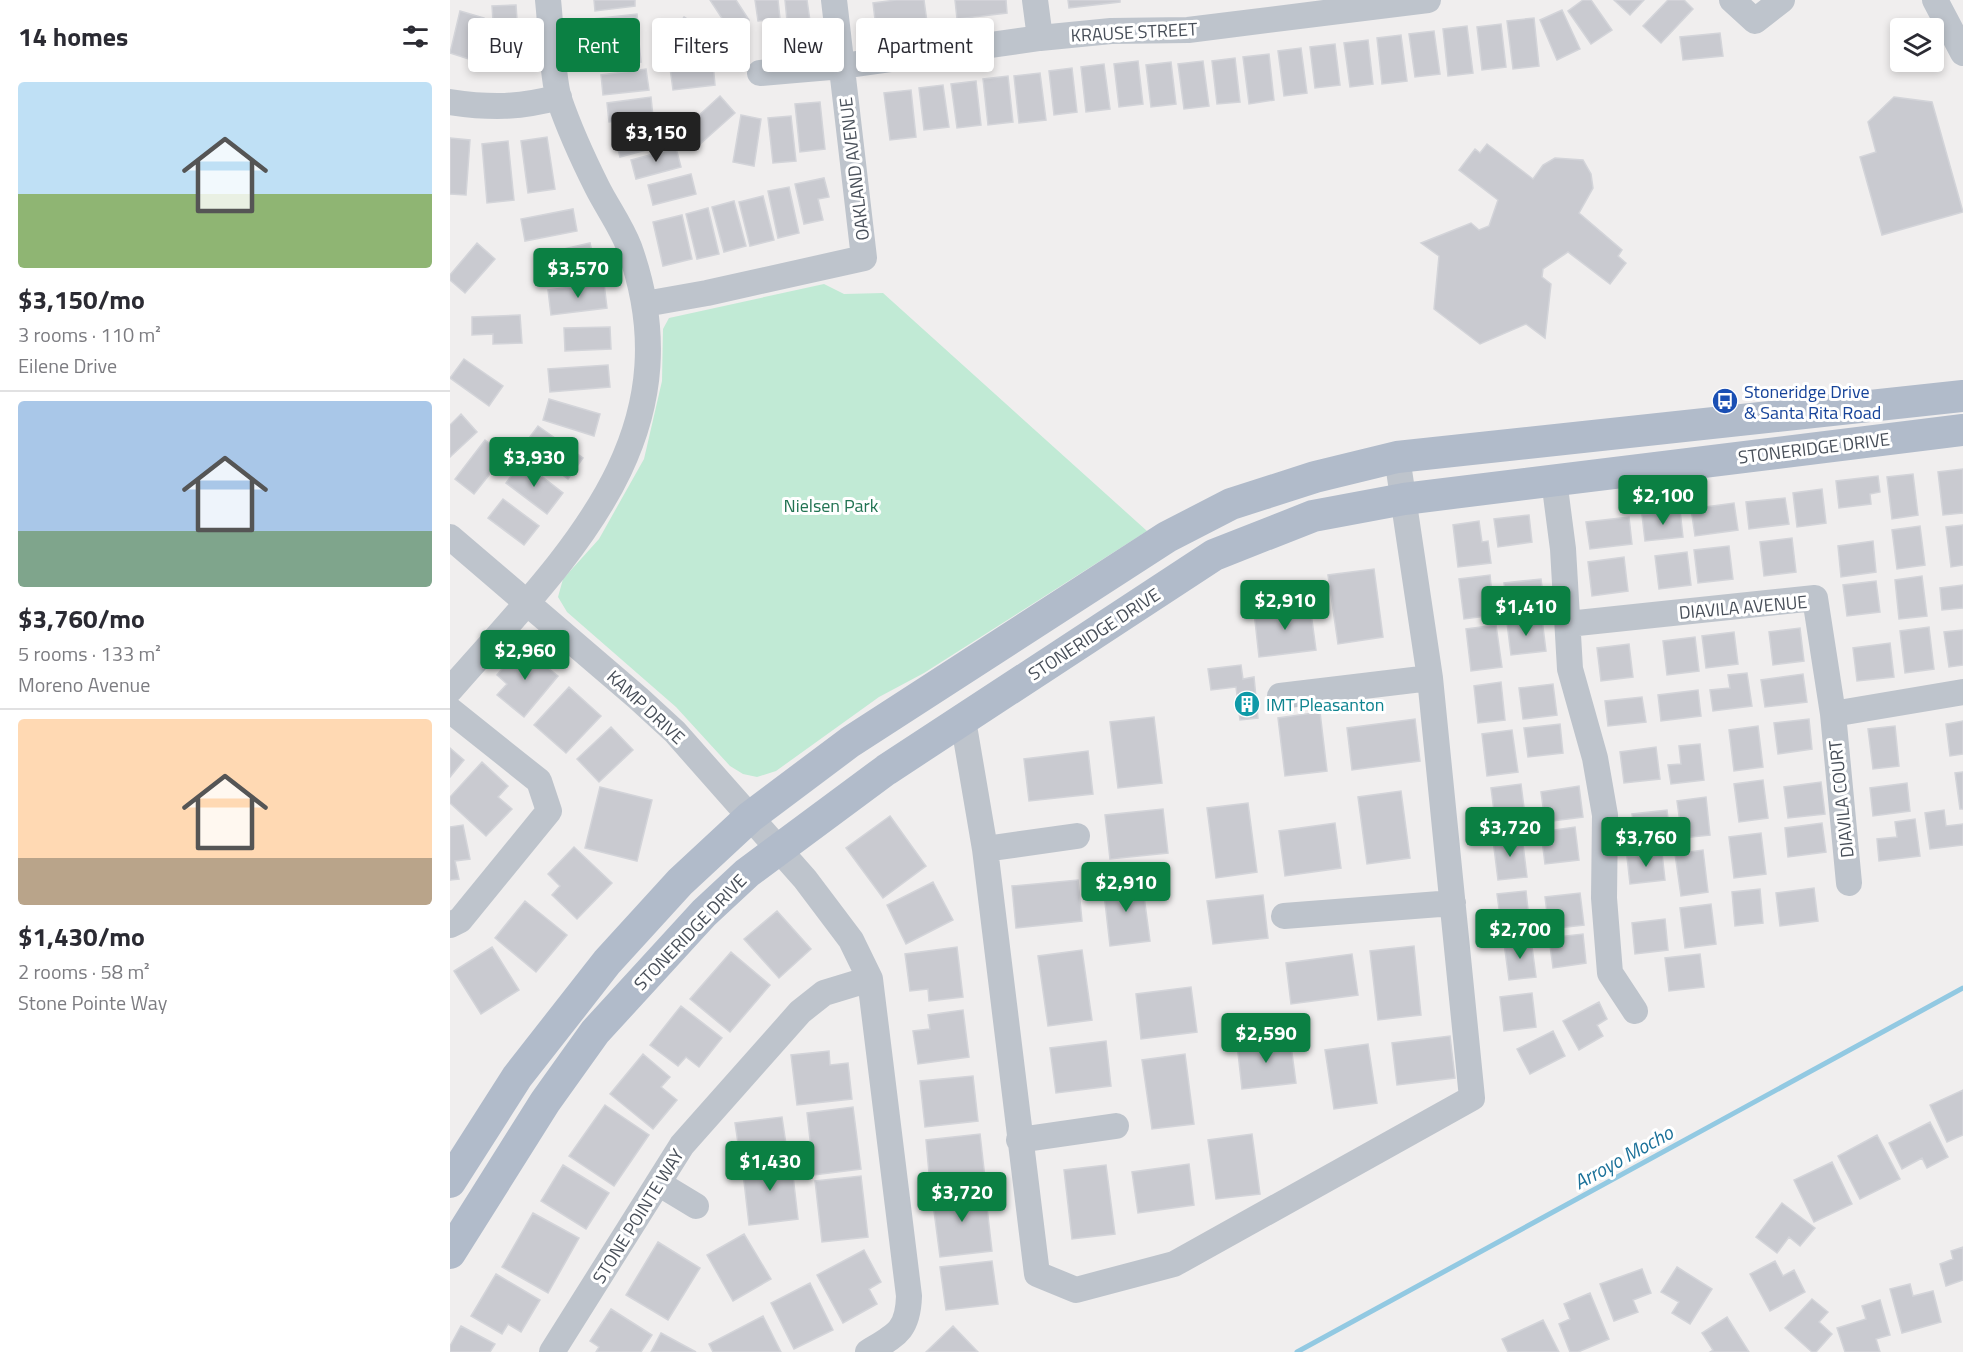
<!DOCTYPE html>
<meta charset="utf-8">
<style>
:root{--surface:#fff;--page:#f7f7f7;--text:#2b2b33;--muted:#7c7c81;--line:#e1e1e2;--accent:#0b8043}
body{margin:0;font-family:"Titillium Web",sans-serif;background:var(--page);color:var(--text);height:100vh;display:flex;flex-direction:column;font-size:22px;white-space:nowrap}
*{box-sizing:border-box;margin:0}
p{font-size:20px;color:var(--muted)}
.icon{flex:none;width:33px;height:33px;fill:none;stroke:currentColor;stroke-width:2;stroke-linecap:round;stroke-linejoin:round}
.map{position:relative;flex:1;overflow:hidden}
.side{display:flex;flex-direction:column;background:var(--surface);width:450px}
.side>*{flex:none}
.banner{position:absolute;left:18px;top:18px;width:570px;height:54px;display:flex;gap:12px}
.tools{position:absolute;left:1440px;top:18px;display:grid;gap:12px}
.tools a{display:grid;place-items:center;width:54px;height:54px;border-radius:6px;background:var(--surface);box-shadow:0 3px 9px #0003;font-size:30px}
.price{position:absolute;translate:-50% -51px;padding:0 14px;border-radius:6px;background:var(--accent);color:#fff;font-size:20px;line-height:39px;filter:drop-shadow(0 2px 3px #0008)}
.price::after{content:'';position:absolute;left:50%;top:36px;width:18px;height:14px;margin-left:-9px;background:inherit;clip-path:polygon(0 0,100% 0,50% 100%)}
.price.active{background:#222;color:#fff}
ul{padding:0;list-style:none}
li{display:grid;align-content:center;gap:12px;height:318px;padding:0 18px}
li+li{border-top:2px solid var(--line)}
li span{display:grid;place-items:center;height:186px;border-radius:6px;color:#555}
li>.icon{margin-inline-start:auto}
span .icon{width:108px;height:108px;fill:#fffc;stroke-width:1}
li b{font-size:26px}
h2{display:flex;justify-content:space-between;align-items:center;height:72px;padding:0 18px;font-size:26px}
.tag{padding:0 21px;border-radius:6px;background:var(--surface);box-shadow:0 3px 9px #0003;font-size:21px;line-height:54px}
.tag.active{background:var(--accent);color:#fff}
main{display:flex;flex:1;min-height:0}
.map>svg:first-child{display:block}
</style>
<main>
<section class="side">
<h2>14 homes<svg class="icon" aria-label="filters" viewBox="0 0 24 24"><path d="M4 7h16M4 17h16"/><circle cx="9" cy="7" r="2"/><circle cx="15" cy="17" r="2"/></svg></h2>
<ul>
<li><span style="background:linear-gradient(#bfe0f5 60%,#8fb573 0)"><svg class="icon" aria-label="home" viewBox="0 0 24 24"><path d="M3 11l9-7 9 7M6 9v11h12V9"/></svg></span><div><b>$3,150/mo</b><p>3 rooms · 110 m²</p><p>Eilene Drive</p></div></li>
<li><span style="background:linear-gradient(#a9c7e8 70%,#7fa58c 0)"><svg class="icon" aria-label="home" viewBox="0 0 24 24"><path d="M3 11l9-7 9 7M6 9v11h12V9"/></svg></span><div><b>$3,760/mo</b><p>5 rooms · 133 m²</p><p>Moreno Avenue</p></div></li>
<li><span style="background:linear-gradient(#ffd9b3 75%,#b9a48a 0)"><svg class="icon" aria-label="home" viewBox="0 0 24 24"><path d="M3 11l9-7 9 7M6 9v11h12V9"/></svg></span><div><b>$1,430/mo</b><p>2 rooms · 58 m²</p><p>Stone Pointe Way</p></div></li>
</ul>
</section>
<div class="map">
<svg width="1513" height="1352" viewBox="0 0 1513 1352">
<rect width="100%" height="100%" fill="#f0eeee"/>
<path fill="#c1ead5" d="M374 284 394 294 433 293 697 531 474 673 429 697 326 771 307 777 293 774 280 766 226 707 117 612 108 597 113 579 149 539 194 459 212 381 213 329 219 318Z"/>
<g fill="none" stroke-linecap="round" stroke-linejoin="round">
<path stroke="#92c9e2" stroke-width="5" d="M847 1352 1513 988"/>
</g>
<path fill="#c9cad0" stroke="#d3d4d9" stroke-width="1.5" d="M144 0H185V6L145 11Z
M260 0H286L299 20 281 32Z
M305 0H328L330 19 308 21Z
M335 0H357L361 28 338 31Z
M446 0H474L477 22 426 28 423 3Z
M505 0H556L557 13 507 19Z
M618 0H670V2L619 8Z
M1133 0H1141L1162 30 1141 44 1118 11Z
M1164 0H1194L1180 15Z
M1218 0H1234L1243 9 1211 43 1193 26Z
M66 5 70 64 46 66 42 6Z
M1112 10 1130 49 1107 60 1090 20Z
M10 11 34 18 22 60 0 53Z
M187 14 189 35 146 40 143 19Z
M234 17 273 42 261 59 222 35Z
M1084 18 1089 66 1063 69 1057 21Z
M1051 24 1056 67 1032 70 1027 27Z
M1017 26 1023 73 998 76 993 29Z
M984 31 990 74 965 77 959 34Z
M1270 33 1273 56 1233 60 1230 37Z
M951 35 957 81 932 84 927 38Z
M918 40 923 84 900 87 894 43Z
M189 42 191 62 149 67 146 48Z
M885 44 890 85 865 88 860 47Z
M851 48 857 93 834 96 828 51Z
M819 54 824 100 799 104 793 57Z
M785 58 790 102 767 104 762 61Z
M688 61 693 104 669 107 664 64Z
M753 61 759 106 734 109 728 64Z
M721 62 726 104 701 107 696 65Z
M263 63 265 85 223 90 220 68Z
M654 64 660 109 636 112 631 67Z
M622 68 627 112 604 115 599 71Z
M196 69 199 90 153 95 151 75Z
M590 73 596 120 569 123 564 76Z
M558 76 563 122 538 125 533 79Z
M526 81 531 125 507 128 501 84Z
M493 85 499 127 474 130 469 88Z
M461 90 466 137 440 140 434 93Z
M270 96 285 113 249 145 234 129Z
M201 97 203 117 159 122 157 103Z
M1444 97 1482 102 1513 212 1432 235 1410 157 1426 152 1418 122Z
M370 102 375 149 350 152 345 104Z
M291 115 311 119 304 166 283 162Z
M341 116 346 161 323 163 318 118Z
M209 125 215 145 170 157 165 137Z
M97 137 105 189 78 193 71 141Z
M0 138 20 140 16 195 0 194Z
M58 141 64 200 37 203 32 144Z
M1037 144 1083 179 1093 165 1105 158 1133 160 1141 174 1143 188 1129 213 1172 250 1168 256 1176 263 1160 284 1118 252 1093 269 1092 277 1101 284 1095 338 1076 324 1030 344 984 309 989 256 971 243 1021 223 1029 230 1039 226 1048 200 1009 170 1025 149 1030 153Z
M226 148 231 167 186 179 181 160Z
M241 174 246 194 203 205 198 185Z
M374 178 379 197 368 199 373 220 354 224 345 184Z
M339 187 349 233 328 238 318 191Z
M313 196 324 240 300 246 289 202Z
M284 201 296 246 274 252 262 207Z
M258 208 269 254 247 259 236 214Z
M123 209 127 231 75 241 71 219Z
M232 215 242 259 213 266 203 222Z
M27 243 45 259 15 293 0 280V275Z
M140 243 145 265 97 276 92 254Z
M154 283 157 308 101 315 98 290Z
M70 315 72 343 43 344V334L22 335V317Z
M160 327 161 349 115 351 114 328Z
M14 359 53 386 39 406 0 378Z
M158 365 160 387 100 392 98 369Z
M99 399 150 414 144 436 93 420Z
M11 414 27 432 0 457V425Z
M88 426 133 458 118 479 73 446Z
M35 440 55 455 24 494 5 479Z
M72 461 113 493 97 514 56 483Z
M1513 469V513L1493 515 1488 472Z
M1463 474 1468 515 1442 519 1437 477Z
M1428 476 1430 492 1420 494 1421 504 1389 508 1386 481Z
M1372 489 1376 523 1347 527 1343 493Z
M1335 498 1339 524 1299 529 1296 502Z
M53 499 89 526 74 545 38 518Z
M1284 503 1288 530 1245 536 1241 509Z
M1230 510 1233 537 1195 541 1192 515Z
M1079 515 1082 542 1048 547 1044 519Z
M1179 517 1182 544 1140 549 1136 522Z
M1029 521 1032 542 1038 541 1041 563 1008 567 1003 525Z
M1513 525V565L1501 567 1496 527Z
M1470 526 1475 565 1447 569 1442 530Z
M1342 538 1346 572 1314 576 1310 542Z
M1423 541 1426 572 1391 577 1388 546Z
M1279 546 1283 579 1248 583 1244 550Z
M1237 552 1241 585 1209 589 1205 556Z
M1174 557 1178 591 1142 596 1138 562Z
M924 569 933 637 888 644 878 575Z
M1040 575 1044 615 1014 619 1009 579Z
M1472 576 1477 616 1449 619 1445 580Z
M1091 579 1095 611 1058 616 1054 583Z
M1426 581 1430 612 1397 616 1393 585Z
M1513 585V608L1492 610 1490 588Z
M860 605 866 650 809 657 804 612Z
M1092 619 1096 651 1061 655 1057 623Z
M1046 625 1052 667 1021 671 1016 629Z
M1479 627 1484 669 1455 673 1450 631Z
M1350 628 1354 661 1323 665 1319 632Z
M1513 630V665L1499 667 1494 632Z
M1284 632 1288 664 1256 668 1252 636Z
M1245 637 1249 671 1217 675 1213 641Z
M1440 643 1444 677 1407 681 1403 648Z
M1179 644 1183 677 1151 681 1147 648Z
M71 646 108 676 74 717 47 695 57 684 47 675Z
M791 665 793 679 804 677 808 718 790 720 786 687 761 690 758 669Z
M1297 673 1302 706 1263 711 1260 690 1280 688 1278 675Z
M1353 674 1357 702 1315 707 1311 680Z
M1051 682 1055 720 1028 723 1024 686Z
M1103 684 1107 715 1073 719 1069 688Z
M119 687 151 716 116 753 84 725Z
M1248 690 1251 716 1211 721 1208 695Z
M1192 697 1196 722 1158 726 1155 701Z
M870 712 877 771 835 776 828 718Z
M704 717 712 783 668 788 660 722Z
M965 719 970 761 902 770 897 728Z
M1359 719 1362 749 1328 754 1324 723Z
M1513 721V754L1500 756 1496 724Z
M1110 724 1113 753 1078 757 1074 728Z
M1308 726 1313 767 1284 771 1279 730Z
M1445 726 1449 766 1423 769 1418 729Z
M161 727 183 750 149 782 127 759Z
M1062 730 1068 772 1037 776 1032 734Z
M1250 744 1254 780 1221 784 1218 765 1231 764 1229 746Z
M1206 747 1210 779 1174 783 1170 752Z
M0 748 14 760 0 777Z
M638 751 643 794 579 801 574 759Z
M32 762 58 786 48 797 62 809 36 836 0 803V797Z
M1513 772V809H1510L1505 773Z
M1313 780 1318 818 1289 822 1284 784Z
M1371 782 1375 814 1338 818 1334 787Z
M1457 783 1460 811 1423 816 1420 788Z
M1071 784 1076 823 1046 827 1041 788Z
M1129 786 1133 817 1095 822 1091 792Z
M150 787 202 800 187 861 135 848Z
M951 791 960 858 917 864 908 797Z
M1256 797 1260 835 1232 838 1227 801Z
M798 803 807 872 766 878 757 808Z
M713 809 718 853 660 859 655 815Z
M1217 810 1221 843 1186 847 1182 814Z
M1494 810 1496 826 1513 824V845L1480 849 1475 813Z
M440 816 476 866 433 898 396 848Z
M1465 819 1470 856 1429 861 1427 839 1447 837 1445 822Z
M885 823 891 868 835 876 829 831Z
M1372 823 1376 852 1338 857 1335 828Z
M13 825 20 859 5 861 9 879 0 880V827Z
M1125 827 1129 860 1095 864 1091 832Z
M1311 833 1316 874 1284 878 1279 837Z
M1072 836 1077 877 1048 880 1043 840Z
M124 847 162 883 127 919 102 895 110 886 98 874Z
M1253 850 1258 892 1231 896 1225 854Z
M1212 853 1215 880 1180 884 1177 857Z
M628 880 632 921 566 928 562 886Z
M692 881 700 941 660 946 653 885Z
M483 882 503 920 456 944 437 905Z
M1364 888 1368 921 1330 926 1326 893Z
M1310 889 1313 923 1285 926 1282 892Z
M1076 891 1080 928 1052 931 1047 894Z
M1130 893 1134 925 1099 929 1095 897Z
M813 895 818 938 763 944 757 901Z
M75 901 117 935 86 972 45 938Z
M1261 904 1266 944 1235 948 1230 908Z
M327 911 361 949 329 978 294 939Z
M1215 919 1218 950 1185 954 1182 923Z
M1133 934 1136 963 1103 968 1099 938Z
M1081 939 1086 977 1059 980 1054 943Z
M964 946 971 1015 928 1020 920 951Z
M42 947 69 990 31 1014 4 971Z
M507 947 513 997 479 1001 478 989 460 991 455 954Z
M632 950 642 1020 598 1026 588 956Z
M281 952 320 985 280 1032 240 999Z
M902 954 908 995 841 1004 836 963Z
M1250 954 1254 987 1219 991 1215 958Z
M741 987 747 1032 691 1039 686 994Z
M1082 993 1086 1027 1054 1031 1050 997Z
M1149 1002 1157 1019 1147 1025 1153 1036 1129 1050 1113 1021Z
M231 1006 272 1038 249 1067 236 1057 228 1066 200 1045Z
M513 1010 519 1057 468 1064 463 1031 480 1029 478 1015Z
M1103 1031 1115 1056 1080 1074 1067 1049Z
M1000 1036 1005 1078 947 1085 942 1043Z
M840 1038 846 1083 792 1089 787 1044Z
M656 1041 661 1086 606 1093 600 1048Z
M918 1044 927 1103 884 1109 875 1050Z
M379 1051 380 1065 398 1063 402 1099 347 1105 341 1055Z
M193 1054 220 1077 211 1087 227 1100 203 1129 160 1094Z
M735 1054 744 1124 702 1129 692 1060Z
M523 1076 528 1121 475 1127 470 1081Z
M1513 1090V1135L1497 1142 1480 1105Z
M155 1105 199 1135 164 1186 119 1156Z
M403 1107 411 1169 364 1175 357 1113Z
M332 1117 337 1151 290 1157 285 1123Z
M1480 1122 1498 1157 1477 1168 1472 1158 1452 1169 1439 1143Z
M530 1134 535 1178 480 1184 476 1140Z
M802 1134 810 1194 766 1199 758 1140Z
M1427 1135 1450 1179 1410 1199 1388 1156Z
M341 1158 348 1219 299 1225 292 1164Z
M1382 1162 1402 1204 1364 1222 1344 1180Z
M739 1164 744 1205 688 1213 682 1172Z
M113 1165 159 1193 136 1229 91 1201Z
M656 1165 665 1234 622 1239 614 1170Z
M411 1176 418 1237 372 1242 365 1181Z
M535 1190 542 1251 490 1257 482 1196Z
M1332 1203 1365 1228 1350 1246 1339 1237 1327 1253 1306 1237Z
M83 1213 129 1238 98 1293 52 1267Z
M294 1234 321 1279 283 1301 257 1255Z
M208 1242 250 1268 218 1320 176 1295Z
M1513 1247V1280L1496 1286 1490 1264 1503 1259 1501 1251Z
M414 1250 431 1282 419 1289 427 1304 393 1323 367 1275Z
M542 1261 548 1304 496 1310 490 1267Z
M1325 1261 1333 1276 1344 1270 1355 1292 1320 1311 1300 1274Z
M1227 1267 1262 1289 1240 1324 1222 1313 1229 1302 1211 1292Z
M1192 1269 1201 1293 1183 1300 1188 1312 1164 1321 1150 1284Z
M46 1274 90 1300 71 1332 58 1324 52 1334 21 1316Z
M360 1283 383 1330 344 1349 321 1303Z
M1460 1284 1463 1296 1483 1291 1491 1322 1452 1333 1440 1289Z
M1140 1293 1159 1339 1128 1352H1120L1109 1324 1120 1319 1114 1304Z
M1362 1299 1378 1312 1369 1322 1382 1334 1366 1352H1362L1335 1328Z
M1430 1300 1440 1335 1426 1339 1430 1352H1395L1387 1328 1416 1319 1412 1306Z
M161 1309 202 1335 191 1352H146L149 1347 140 1341Z
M313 1316 331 1352H263L259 1344Z
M1277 1317 1299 1352H1260L1263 1350 1252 1333Z
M1093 1320 1109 1352H1058L1052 1339Z
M11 1326 45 1344 40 1352H0V1346Z
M503 1326 528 1352H476Z
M211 1333 246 1352H201Z"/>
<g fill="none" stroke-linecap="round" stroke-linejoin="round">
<path stroke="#bec4cc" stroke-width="26" d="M585 0 590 38
M1282 0 1305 21 1332 0
M1485 0 1513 53
M310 73 392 66 590 38 661 31 738 30 978 0
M0 102C40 108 69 108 109 97
M195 304 257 293 414 258 384 0
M1104 480 1113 549 1120 669 1145 758 1155 815 1154 898 1160 973 1185 1011
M0 537 188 698 225 732 355 879 401 940 420 979 459 1296C458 1331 446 1335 418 1352
M1118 624 1365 598 1383 714 1399 883
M0 690C115 558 248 438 179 247 171 226 157 207 147 187 133 159 119 128 109 99 102 76 101 26 98 0
M830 696 980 678
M0 710 89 781 99 811 10 920 0 925
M1383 714 1513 692
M513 720 535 849 587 1274 626 1290 724 1264 1022 1098 980 678 947 457
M535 849 627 836
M834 916 1003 903
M569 1140 666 1126
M208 1183 246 1206
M102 1352 232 1145 350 1012 374 993 420 979"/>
<path stroke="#b1bbca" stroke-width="32" d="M0 1182 67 1077 157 962 230 882 300 817 400 742 717 537 781 504 865 477 947 457 1513 396
M0 1253 95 1102 145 1032 254 913 297 873 436 770 764 555 863 516 954 499 1513 430"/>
</g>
<defs>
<g id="bus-disc" transform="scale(1.35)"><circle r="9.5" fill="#1a4fb4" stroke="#fff"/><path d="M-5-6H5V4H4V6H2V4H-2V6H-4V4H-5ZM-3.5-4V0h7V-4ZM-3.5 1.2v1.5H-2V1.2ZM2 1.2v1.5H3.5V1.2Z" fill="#fff"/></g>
<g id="building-disc" transform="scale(1.35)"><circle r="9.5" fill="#0f9aa8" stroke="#fff"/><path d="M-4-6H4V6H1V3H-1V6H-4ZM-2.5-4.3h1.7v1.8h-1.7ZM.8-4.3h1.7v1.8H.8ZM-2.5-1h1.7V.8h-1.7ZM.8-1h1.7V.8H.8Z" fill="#fff"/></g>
</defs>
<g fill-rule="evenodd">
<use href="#bus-disc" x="1275" y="401"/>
<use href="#building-disc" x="797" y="704"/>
</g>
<g text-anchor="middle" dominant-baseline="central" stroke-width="6" stroke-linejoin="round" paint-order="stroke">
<g font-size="18" fill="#484f59" stroke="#fff">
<text transform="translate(684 32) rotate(-3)">KRAUSE STREET</text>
<text transform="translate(404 169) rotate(-97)">OAKLAND AVENUE</text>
<text transform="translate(1364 448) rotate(-7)">STONERIDGE DRIVE</text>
<text transform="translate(1293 607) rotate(-5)">DIAVILA AVENUE</text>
<text transform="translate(644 634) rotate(-33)">STONERIDGE DRIVE</text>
<text transform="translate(196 707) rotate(43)">KAMP DRIVE</text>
<text transform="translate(1391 799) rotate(-96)">DIAVILA COURT</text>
<text transform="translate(240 932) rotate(-46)">STONERIDGE DRIVE</text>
<text transform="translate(188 1216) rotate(-58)">STONE POINTE WAY</text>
</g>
<g font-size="18" fill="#164399" stroke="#fff" text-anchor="start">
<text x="1294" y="391">Stoneridge Drive<tspan x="1294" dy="21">&amp; Santa Rita Road</tspan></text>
</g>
<g font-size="18" fill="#217352" stroke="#fff">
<text x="381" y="505">Nielsen Park</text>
</g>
<g font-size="18" fill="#0d838f" stroke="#fff" text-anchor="start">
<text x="816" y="704">IMT Pleasanton</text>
</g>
<g font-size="20" font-style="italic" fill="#1b7199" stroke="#fff">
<text transform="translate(1173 1157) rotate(-29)">Arroyo Mocho</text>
</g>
</g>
</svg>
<div class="tools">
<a><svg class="icon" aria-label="layers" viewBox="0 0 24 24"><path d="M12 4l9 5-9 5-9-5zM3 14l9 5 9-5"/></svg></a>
</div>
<b class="price active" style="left:206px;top:163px">$3,150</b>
<b class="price" style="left:128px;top:299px">$3,570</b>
<b class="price" style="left:84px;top:488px">$3,930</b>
<b class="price" style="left:1213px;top:526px">$2,100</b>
<b class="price" style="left:835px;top:631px">$2,910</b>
<b class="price" style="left:1076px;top:637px">$1,410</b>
<b class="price" style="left:75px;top:681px">$2,960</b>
<b class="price" style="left:1060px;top:858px">$3,720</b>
<b class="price" style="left:1196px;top:868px">$3,760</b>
<b class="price" style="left:676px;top:913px">$2,910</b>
<b class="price" style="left:1070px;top:960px">$2,700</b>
<b class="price" style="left:816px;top:1064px">$2,590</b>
<b class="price" style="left:320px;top:1192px">$1,430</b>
<b class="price" style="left:512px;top:1223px">$3,720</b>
<div class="banner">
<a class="tag">Buy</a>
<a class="tag active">Rent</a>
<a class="tag">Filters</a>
<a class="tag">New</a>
<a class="tag">Apartment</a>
</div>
</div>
</main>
